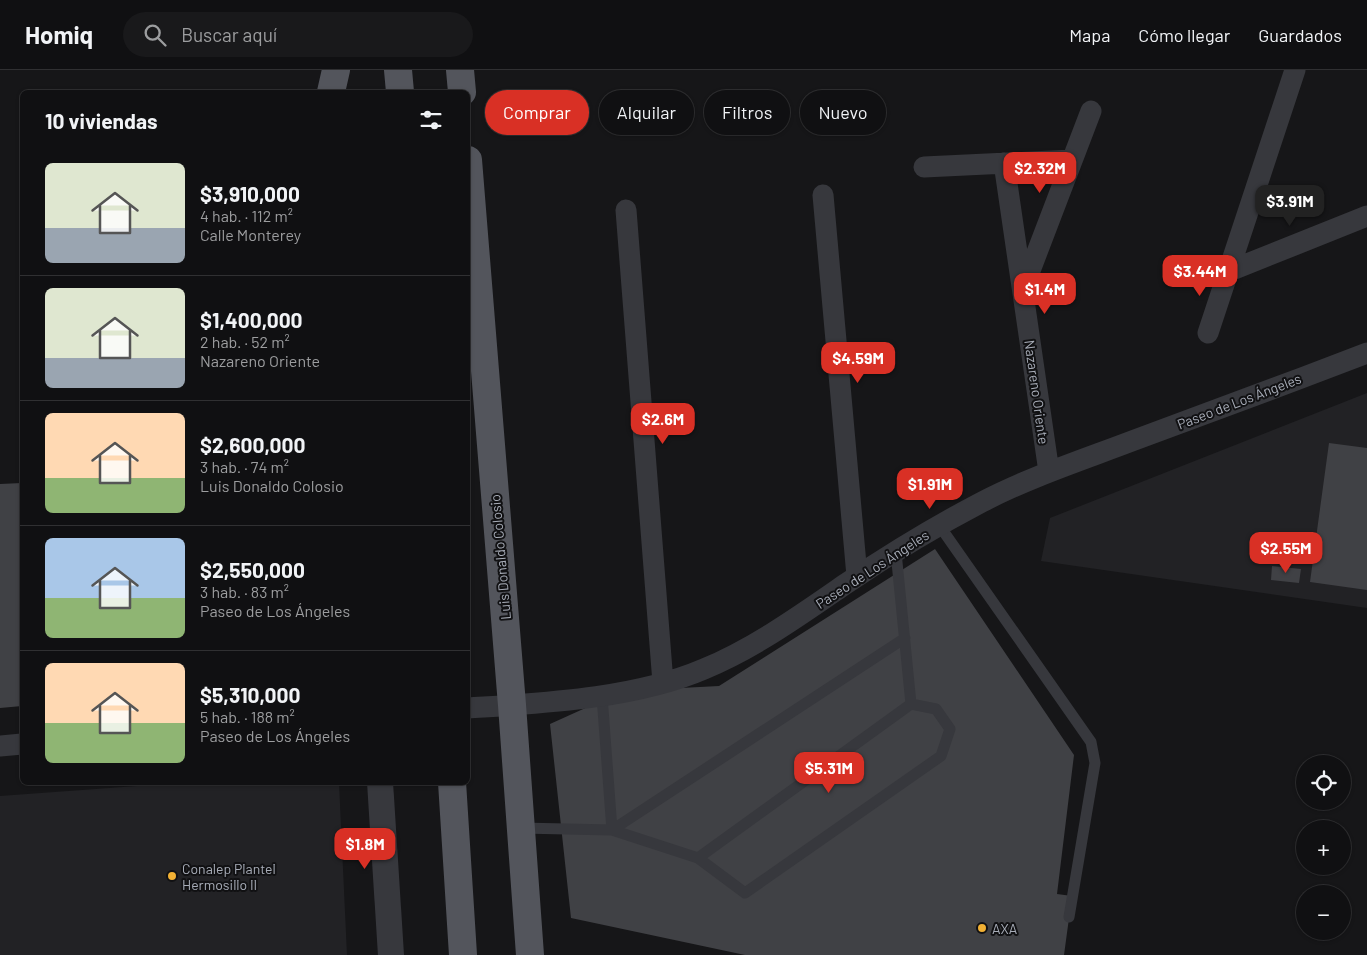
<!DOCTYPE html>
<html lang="es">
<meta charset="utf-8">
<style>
:root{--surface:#101012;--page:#19191b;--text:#f1f3f6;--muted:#9c9d9f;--line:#303032;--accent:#d93025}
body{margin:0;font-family:Barlow,sans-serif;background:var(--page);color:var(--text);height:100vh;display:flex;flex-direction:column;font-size:19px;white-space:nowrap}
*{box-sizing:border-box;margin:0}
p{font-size:16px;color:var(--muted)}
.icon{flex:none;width:28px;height:28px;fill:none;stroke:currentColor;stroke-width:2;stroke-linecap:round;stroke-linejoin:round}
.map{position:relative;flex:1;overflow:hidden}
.details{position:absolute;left:20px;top:20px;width:450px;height:695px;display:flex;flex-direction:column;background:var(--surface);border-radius:8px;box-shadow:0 1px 4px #0004,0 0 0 1px var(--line)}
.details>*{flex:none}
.hud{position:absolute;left:485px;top:20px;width:475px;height:45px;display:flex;gap:10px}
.fabs{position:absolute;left:1296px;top:685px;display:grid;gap:10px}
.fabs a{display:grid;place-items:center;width:55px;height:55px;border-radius:50%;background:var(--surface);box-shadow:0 1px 4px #0004,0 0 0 1px var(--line);font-size:25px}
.price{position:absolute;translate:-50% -42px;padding:0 11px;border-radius:10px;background:var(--accent);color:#fff;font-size:16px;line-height:32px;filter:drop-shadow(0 1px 2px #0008)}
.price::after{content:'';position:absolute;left:50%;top:30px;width:15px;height:11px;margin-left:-8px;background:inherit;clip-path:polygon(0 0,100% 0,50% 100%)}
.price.active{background:#222;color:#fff}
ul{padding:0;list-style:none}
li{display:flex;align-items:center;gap:15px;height:125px;padding:0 25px}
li+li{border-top:1px solid var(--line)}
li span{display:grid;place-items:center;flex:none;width:140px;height:100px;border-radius:8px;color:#555}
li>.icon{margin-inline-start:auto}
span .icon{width:60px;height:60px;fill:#fffc;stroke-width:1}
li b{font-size:21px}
h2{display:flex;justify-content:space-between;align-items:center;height:60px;padding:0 25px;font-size:21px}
.pill{padding:0 18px;border-radius:22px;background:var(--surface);box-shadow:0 1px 4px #0004,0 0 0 1px var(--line);font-size:18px;line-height:45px}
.pill.active{background:var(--accent);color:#fff}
header{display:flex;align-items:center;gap:30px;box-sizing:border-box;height:70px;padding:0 25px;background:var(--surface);border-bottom:1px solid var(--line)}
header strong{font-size:24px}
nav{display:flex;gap:28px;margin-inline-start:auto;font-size:18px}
.search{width:350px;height:45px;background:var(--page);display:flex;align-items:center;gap:12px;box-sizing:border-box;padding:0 18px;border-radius:28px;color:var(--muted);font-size:19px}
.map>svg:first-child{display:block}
</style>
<header>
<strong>Homiq</strong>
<div class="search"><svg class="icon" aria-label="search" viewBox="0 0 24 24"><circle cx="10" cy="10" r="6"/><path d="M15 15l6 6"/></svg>Buscar aquí</div>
<nav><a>Mapa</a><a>Cómo llegar</a><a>Guardados</a></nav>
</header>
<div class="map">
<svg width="1367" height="885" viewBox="0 0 1367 885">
<rect width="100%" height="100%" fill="#161618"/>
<path fill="#222225" d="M1367 323V538L1041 491 1050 448Z
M178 713H339L347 885H0V726Z"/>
<path fill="#404145" d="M1329 373 1367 378V520L1310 512Z
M22 413V636L0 638V414Z
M935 479 1074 685 1057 824 1072 826 1064 885H745L571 848 550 654 623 621 719 616Z
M1272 496 1301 499 1299 513 1271 510Z"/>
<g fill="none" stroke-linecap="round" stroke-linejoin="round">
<path stroke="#37383d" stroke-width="11" d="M939 455 1091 672 1095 693 1069 847
M896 482 911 634
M602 626 612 760 905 568
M521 758 612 760 698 788 745 823 941 686 950 659 936 639 911 634 698 788"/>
<path stroke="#37383d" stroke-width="21" d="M1004 93 1049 402
M924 97 1072 90
M823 125 857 506
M626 140 663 613
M1227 202 1367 146
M1023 219 1091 41
M1208 263 1295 0
M468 638C543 633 634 629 704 599 755 578 802 544 847 513 890 484 936 456 982 432 1030 407 1082 390 1132 371 1211 342 1289 313 1367 283
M0 676 22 674"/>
<path stroke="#37383d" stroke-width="26" d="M380 712 391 885"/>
<path stroke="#53555c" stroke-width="28" d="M398 0 400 22
M460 0 462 22
M331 22 336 0
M468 90 512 635 530 885
M452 712 463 885"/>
</g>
<g fill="#f2b134" stroke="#111113" stroke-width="2">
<circle cx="172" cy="806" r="5"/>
<circle cx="982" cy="858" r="5"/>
</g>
<g text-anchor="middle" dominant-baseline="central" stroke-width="4" stroke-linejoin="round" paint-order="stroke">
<g font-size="14" fill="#a8adb8" stroke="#111113">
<text transform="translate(1037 322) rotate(82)">Nazareno Oriente</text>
<text transform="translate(1239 331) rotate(-21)">Paseo de Los Ángeles</text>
<text transform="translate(500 487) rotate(-95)">Luis Donaldo Colosio</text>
<text transform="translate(872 499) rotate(-33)">Paseo de Los Ángeles</text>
</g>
<g font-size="14" fill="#a8adb8" stroke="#111113" text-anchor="start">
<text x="182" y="798">Conalep Plantel<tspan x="182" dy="16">Hermosillo II</tspan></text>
<text x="992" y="858">AXA</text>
</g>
</g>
</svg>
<div class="fabs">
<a><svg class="icon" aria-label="locate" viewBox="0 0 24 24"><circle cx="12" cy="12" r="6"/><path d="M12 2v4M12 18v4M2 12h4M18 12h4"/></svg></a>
<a>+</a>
<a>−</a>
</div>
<b class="price" style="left:1040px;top:124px">$2.32M</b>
<b class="price active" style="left:1290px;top:157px">$3.91M</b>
<b class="price" style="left:1200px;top:227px">$3.44M</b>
<b class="price" style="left:1045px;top:245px">$1.4M</b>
<b class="price" style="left:858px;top:314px">$4.59M</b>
<b class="price" style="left:663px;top:375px">$2.6M</b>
<b class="price" style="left:930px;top:440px">$1.91M</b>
<b class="price" style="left:1286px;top:504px">$2.55M</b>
<b class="price" style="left:829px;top:724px">$5.31M</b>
<b class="price" style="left:365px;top:800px">$1.8M</b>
<div class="hud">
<a class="pill active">Comprar</a>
<a class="pill">Alquilar</a>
<a class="pill">Filtros</a>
<a class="pill">Nuevo</a>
</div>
<section class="details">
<h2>10 viviendas<svg class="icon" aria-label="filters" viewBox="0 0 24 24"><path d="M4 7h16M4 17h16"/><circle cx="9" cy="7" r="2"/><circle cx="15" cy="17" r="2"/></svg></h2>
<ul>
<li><span style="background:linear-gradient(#dfe7d0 65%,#9aa5b1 0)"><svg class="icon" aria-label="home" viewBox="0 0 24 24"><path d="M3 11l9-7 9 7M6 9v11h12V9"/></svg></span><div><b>$3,910,000</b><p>4 hab. · 112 m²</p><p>Calle Monterey</p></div></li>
<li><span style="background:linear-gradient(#dfe7d0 70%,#9aa5b1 0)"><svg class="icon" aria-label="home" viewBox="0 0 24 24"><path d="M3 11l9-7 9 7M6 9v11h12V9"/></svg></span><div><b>$1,400,000</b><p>2 hab. · 52 m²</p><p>Nazareno Oriente</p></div></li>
<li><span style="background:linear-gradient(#ffd9b3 65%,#8fb573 0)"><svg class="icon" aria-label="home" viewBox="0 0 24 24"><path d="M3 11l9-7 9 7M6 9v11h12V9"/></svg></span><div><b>$2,600,000</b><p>3 hab. · 74 m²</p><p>Luis Donaldo Colosio</p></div></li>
<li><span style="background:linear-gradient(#a9c7e8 60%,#8fb573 0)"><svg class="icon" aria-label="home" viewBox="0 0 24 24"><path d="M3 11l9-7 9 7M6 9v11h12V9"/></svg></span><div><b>$2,550,000</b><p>3 hab. · 83 m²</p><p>Paseo de Los Ángeles</p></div></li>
<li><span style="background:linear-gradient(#ffd9b3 60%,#8fb573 0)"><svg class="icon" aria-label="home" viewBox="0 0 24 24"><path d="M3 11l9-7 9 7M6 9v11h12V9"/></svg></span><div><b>$5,310,000</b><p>5 hab. · 188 m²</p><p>Paseo de Los Ángeles</p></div></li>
</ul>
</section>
</div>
